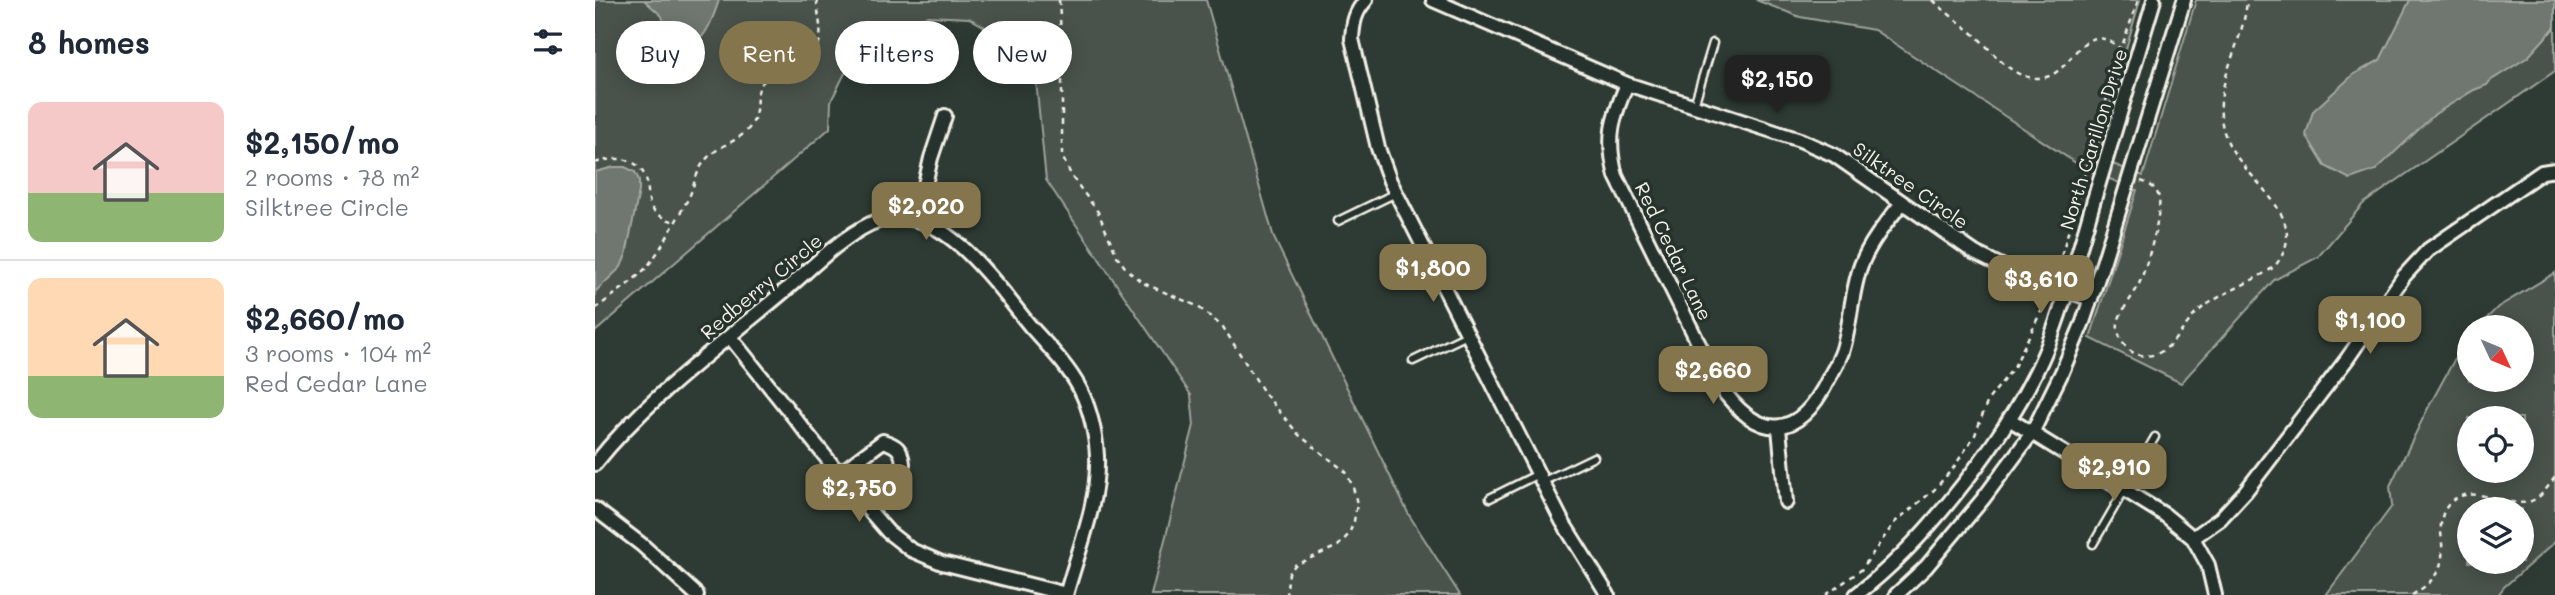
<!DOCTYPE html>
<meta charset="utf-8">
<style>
:root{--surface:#fff;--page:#f6f6f7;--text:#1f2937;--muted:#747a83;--line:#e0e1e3;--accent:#84754c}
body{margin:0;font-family:Mali,sans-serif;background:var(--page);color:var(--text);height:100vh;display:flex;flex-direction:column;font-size:26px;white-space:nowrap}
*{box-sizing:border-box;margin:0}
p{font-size:23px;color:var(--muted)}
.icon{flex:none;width:38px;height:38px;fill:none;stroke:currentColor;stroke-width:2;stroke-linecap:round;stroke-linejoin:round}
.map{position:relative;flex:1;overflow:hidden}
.sheet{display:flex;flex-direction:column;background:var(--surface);width:595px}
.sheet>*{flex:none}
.top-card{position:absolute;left:21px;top:21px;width:665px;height:63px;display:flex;gap:14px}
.needle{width:46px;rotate:134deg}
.buttons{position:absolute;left:1862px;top:315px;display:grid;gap:14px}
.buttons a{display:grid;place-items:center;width:77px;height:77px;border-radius:50%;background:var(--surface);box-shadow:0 4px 18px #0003;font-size:35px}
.price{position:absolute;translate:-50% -60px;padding:0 16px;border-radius:14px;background:var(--accent);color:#fff;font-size:23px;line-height:46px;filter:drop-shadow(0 2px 4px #0008)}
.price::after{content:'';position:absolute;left:50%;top:42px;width:21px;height:16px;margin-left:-10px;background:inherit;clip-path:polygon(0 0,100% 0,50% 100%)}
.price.selected{background:#222;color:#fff}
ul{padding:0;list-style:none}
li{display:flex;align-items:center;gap:21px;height:175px;padding:0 28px}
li+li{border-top:2px solid var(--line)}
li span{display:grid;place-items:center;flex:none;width:196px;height:140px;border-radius:14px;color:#555}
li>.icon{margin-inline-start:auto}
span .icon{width:84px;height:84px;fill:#fffc;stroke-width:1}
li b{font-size:30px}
h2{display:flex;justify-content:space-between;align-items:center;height:84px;padding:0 28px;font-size:30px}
.pill{padding:0 24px;border-radius:32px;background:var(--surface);box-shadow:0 4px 18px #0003;font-size:24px;line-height:63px}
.pill.selected{background:var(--accent);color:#fff}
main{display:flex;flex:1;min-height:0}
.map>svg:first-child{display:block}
</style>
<main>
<section class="sheet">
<h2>8 homes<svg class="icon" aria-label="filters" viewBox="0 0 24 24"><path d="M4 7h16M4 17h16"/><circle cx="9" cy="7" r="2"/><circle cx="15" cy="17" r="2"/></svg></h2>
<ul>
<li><span style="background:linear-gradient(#f6c9c9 65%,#8fb573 0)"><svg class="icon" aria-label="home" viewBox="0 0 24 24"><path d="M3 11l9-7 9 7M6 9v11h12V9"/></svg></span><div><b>$2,150/mo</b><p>2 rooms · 78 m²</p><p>Silktree Circle</p></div></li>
<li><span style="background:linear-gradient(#ffd9b3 70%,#8fb573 0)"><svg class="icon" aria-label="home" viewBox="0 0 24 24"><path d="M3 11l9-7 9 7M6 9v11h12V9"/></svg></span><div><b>$2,660/mo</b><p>3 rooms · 104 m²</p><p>Red Cedar Lane</p></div></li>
</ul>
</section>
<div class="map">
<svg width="1960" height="595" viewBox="0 0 1960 595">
<rect width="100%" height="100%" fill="#2e3b34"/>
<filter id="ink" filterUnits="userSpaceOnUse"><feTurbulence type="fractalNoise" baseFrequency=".0143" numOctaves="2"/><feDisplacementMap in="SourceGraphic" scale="14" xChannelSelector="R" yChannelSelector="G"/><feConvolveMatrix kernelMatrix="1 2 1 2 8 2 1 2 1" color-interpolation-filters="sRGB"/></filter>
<g filter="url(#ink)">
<path fill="#48524c" stroke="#9ea29a" stroke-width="2" fill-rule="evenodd" d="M0 0H611L679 238 814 515 865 595H556L599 425 596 395 451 180 441 81 417 42 374 18 333 16 294 26 250 73 236 101 235 128 0 332Z
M1161 0H1545L1500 157 1548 176 1601 0H1960V71L1768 204 1723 257 1679 280 1586 383 1495 338 1542 190 1490 169 1279 30 1205 17Z
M1960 273V542L1909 587 1903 595H1731L1797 506 1795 486 1832 410 1871 338 1874 335V380H1927V327H1883L1903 307ZM1927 418V471H1874V418ZM1927 509V562H1874V509Z"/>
<path fill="#6f7770" stroke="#a4a8a0" stroke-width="2" d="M49 0H124C116 25 105 58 74 38L67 16Z
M1815 0H1960V27L1933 57 1895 81 1892 85 1879 90 1840 114 1781 170 1755 179 1730 166 1711 135 1718 111 1759 74 1785 60Z
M19 167H30L40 172 44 180V191L31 255 26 267 0 292V172Z"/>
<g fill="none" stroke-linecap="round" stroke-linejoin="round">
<g stroke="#f4f1e8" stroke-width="11">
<path id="lane" d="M1099 105 1118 43
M743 221 801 193
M818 361 872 335
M947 482 999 457
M895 498 943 474
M1498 544 1560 437"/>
</g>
<g stroke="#f4f1e8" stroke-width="18">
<path id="street" d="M771 0C760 12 758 22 757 39L783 148 795 181 967 521 1013 595
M838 0 1032 84 1205 140 1239 155 1380 253 1421 273 1496 299
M1032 84C1017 119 1011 138 1021 176L1124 385C1164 442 1203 441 1234 378 1239 369 1245 359 1248 349 1256 322 1256 292 1266 265 1275 242 1291 223 1307 203
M322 220 336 158 350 116
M135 337 266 501 293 532 316 550 347 563 471 594
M1414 419 1570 515 1598 538 1613 565 1620 595
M1184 428 1191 502
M0 464C52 398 123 347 187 293 213 271 244 239 275 224 282 221 293 218 300 218 354 212 406 291 436 327 453 346 473 366 485 389 495 408 501 435 502 456 504 502 483 551 471 595
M244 474 288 441C301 445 307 449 308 464L296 479 266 501
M0 509 47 545 102 595
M1598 538 1625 519 1650 492 1752 359 1809 276 1833 250 1947 172 1960 170
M1261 595C1331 542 1420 427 1453 345 1471 299 1484 251 1498 203 1518 135 1539 68 1559 0
M1301 595 1331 567 1388 499 1437 433 1467 372 1488 322 1509 260 1589 0"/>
</g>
<path stroke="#f4f1e8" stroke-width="2.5" stroke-dasharray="5 5" stroke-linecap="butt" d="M464 0 467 53V156L477 177 503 212 522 256 532 270 548 283 602 306 628 327 670 394 704 435 751 472 758 487 762 504 759 521 754 534 743 546 700 565 694 573 691 595
M1338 0C1351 13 1366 23 1380 35 1398 51 1414 77 1441 78 1480 81 1482 12 1526 49L1543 1
M0 163C20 156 43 156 51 179 54 188 52 198 56 207 61 216 70 218 79 222
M1546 181C1555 184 1562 188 1564 198 1567 214 1551 270 1543 286 1538 297 1525 311 1523 323 1521 337 1532 353 1545 355 1575 361 1586 325 1606 309 1628 292 1656 283 1679 267 1721 218 1649 181 1632 140 1611 92 1649 47 1652 0
M1461 274 1526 49
M0 309C17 296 35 284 50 269 66 251 80 222 92 201 99 189 100 173 109 162 121 145 143 143 155 127 166 112 157 95 168 82 182 65 215 65 224 43 228 30 222 13 222 0
M1231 595 1266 570 1300 522 1339 490 1359 467 1380 435 1393 400 1419 367 1453 297
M1817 595C1873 563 1829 530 1855 503 1878 479 1918 515 1942 498 1949 493 1955 484 1960 477"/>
<use href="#lane" stroke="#26332d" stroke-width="6"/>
<use href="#street" stroke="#26332d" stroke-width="12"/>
</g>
</g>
<g text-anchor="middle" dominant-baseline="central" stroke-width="7" stroke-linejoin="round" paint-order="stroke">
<g font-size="19" fill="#f4f1e8" stroke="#26332d">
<text transform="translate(1498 139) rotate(-73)">North Carillon Drive</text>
<text transform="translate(1316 185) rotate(35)">Silktree Circle</text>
<text transform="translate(1079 251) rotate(64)">Red Cedar Lane</text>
<text transform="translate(166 286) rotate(-40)">Redberry Circle</text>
</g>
</g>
</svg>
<div class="buttons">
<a><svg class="needle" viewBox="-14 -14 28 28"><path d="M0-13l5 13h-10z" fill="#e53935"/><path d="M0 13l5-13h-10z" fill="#747a83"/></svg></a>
<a><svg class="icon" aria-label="locate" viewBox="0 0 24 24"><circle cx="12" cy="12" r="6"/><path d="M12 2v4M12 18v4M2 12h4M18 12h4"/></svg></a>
<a><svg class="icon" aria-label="layers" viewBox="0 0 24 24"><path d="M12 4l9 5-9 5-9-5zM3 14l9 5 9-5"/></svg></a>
</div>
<b class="price selected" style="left:1182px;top:115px">$2,150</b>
<b class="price" style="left:331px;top:242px">$2,020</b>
<b class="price" style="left:838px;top:304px">$1,800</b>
<b class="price" style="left:1446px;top:315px">$3,610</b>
<b class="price" style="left:1775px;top:356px">$1,100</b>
<b class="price" style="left:1118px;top:406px">$2,660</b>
<b class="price" style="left:1519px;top:503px">$2,910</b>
<b class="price" style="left:264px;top:524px">$2,750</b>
<div class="top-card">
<a class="pill">Buy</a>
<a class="pill selected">Rent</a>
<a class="pill">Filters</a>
<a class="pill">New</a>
</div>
</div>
</main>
